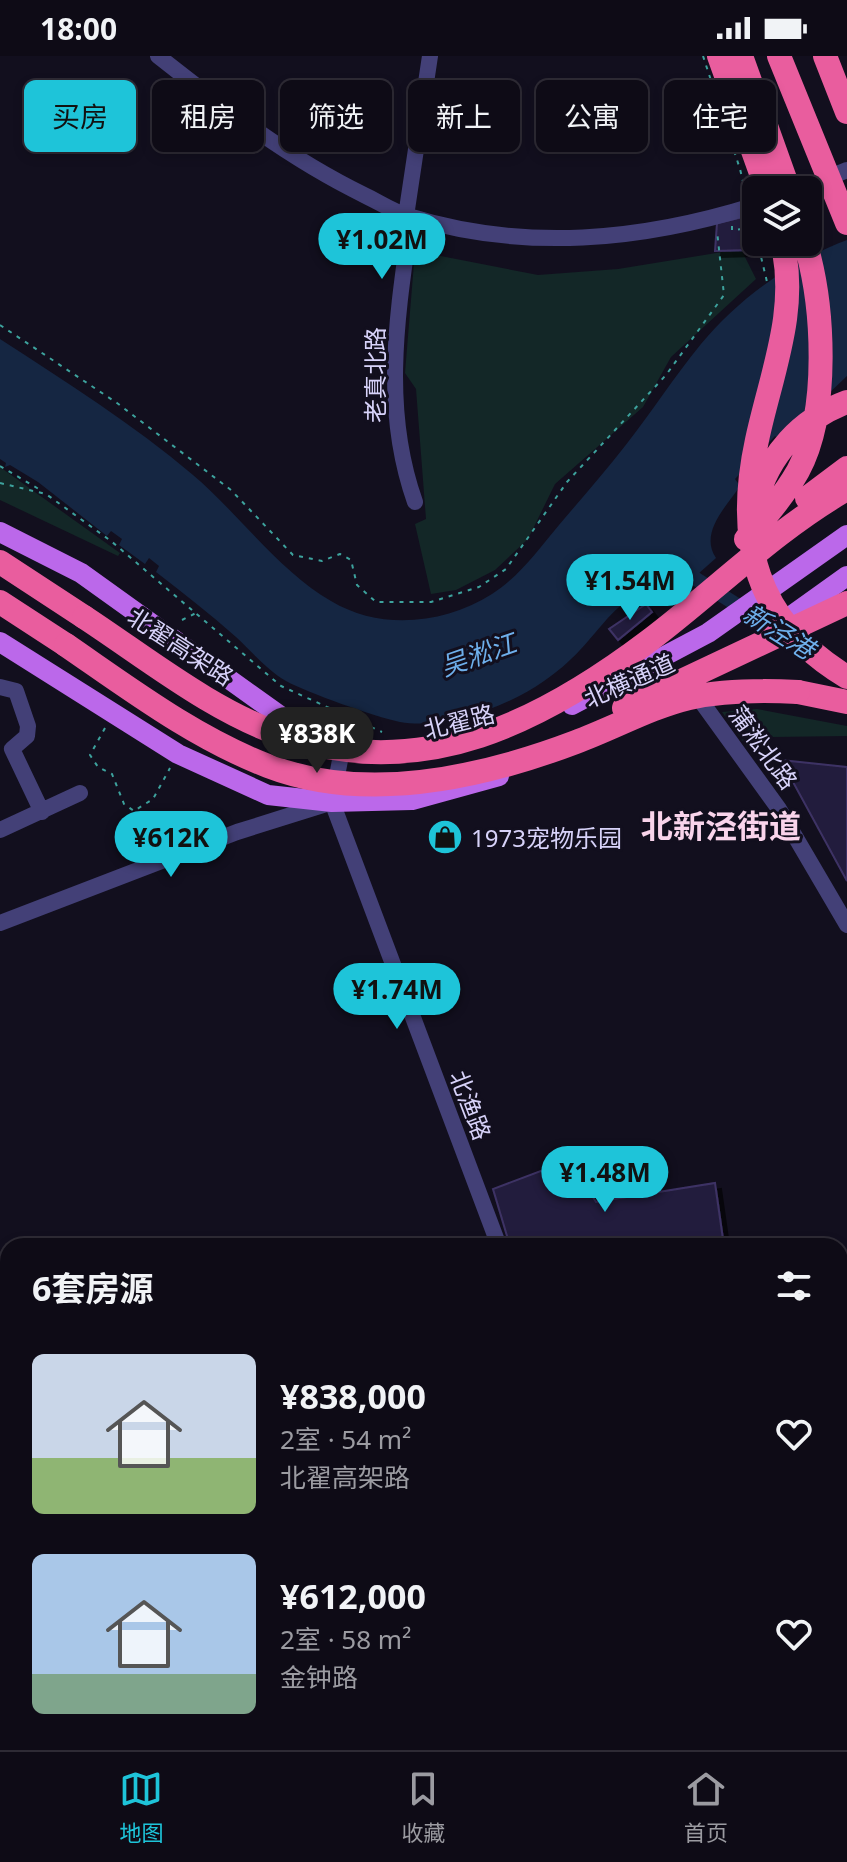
<!DOCTYPE html>
<html lang="zh">
<meta charset="utf-8">
<style>
:root{--surface:#0e0b16;--page:#1c1923;--text:#f1f3f6;--muted:#9b9ba1;--line:#2e2b35;--accent:#1ec4d9}
body{margin:0;font-family:"Noto Sans","Noto Sans SC",sans-serif;background:var(--page);color:var(--text);height:100vh;display:flex;flex-direction:column;font-size:30px;white-space:nowrap}
*{box-sizing:border-box;margin:0}
p{font-size:26px;color:var(--muted)}
.icon{flex:none;width:44px;height:44px;fill:none;stroke:currentColor;stroke-width:2;stroke-linecap:round;stroke-linejoin:round}
.map{position:relative;flex:1;overflow:hidden}
.side{position:absolute;left:0px;top:1182px;width:848px;height:512px;display:flex;flex-direction:column;background:var(--surface);border-radius:24px 24px 0 0;box-shadow:0 4px 12px #0003,0 0 0 2px var(--line)}
.side>*{flex:none}
.hud{position:absolute;left:24px;top:24px;width:800px;height:72px;display:flex;gap:16px}
.controls{position:absolute;left:742px;top:120px;display:grid;gap:16px}
.controls a{display:grid;place-items:center;width:80px;height:80px;border-radius:12px;background:var(--surface);box-shadow:0 4px 12px #0003,0 0 0 2px var(--line);font-size:40px}
.price{position:absolute;translate:-50% -68px;padding:0 18px;border-radius:28px;background:var(--accent);color:#111;font-size:26px;line-height:52px;filter:drop-shadow(0 2px 4px #0008)}
.price::after{content:'';position:absolute;left:50%;top:48px;width:24px;height:18px;margin-left:-12px;background:inherit;clip-path:polygon(0 0,100% 0,50% 100%)}
.price.current{background:#222;color:#fff}
ul{padding:0;list-style:none}
li{display:flex;align-items:center;gap:24px;height:200px;padding:0 32px}
li span{display:grid;place-items:center;flex:none;width:224px;height:160px;border-radius:12px;color:#555}
li>.icon{margin-inline-start:auto}
span .icon{width:96px;height:96px;fill:#fffc;stroke-width:1}
li b{font-size:34px}
h2{display:flex;justify-content:space-between;align-items:center;height:96px;padding:0 32px;font-size:34px}
.chip{padding:0 28px;border-radius:12px;background:var(--surface);box-shadow:0 4px 12px #0003,0 0 0 2px var(--line);font-size:28px;line-height:72px}
.chip.current{background:var(--accent);color:#111}
.status{display:flex;justify-content:space-between;align-items:center;height:56px;padding:0 40px;background:var(--surface);direction:ltr}
.status svg{height:22px;fill:currentColor}
.menu{display:flex;justify-content:space-around;align-items:center;height:112px;border-top:2px solid var(--line);background:var(--surface);font-size:22px;color:var(--muted)}
.menu a{display:grid;justify-items:center;gap:4px}
.menu .current{color:var(--accent)}
.map>svg:first-child{display:block}
</style>
<div class="status"><b>18:00</b><svg viewBox="0 0 49 12"><path d="M0 12V9h3v3zM5 12V6h3v6zM10 12V3h3v9zM15 12V0h3v12zM26 1h20v11H26zM47 4h2v5h-2z"/></svg></div>
<div class="map">
<svg width="847" height="1694" viewBox="0 0 847 1694">
<defs>
<filter id="shadow"><feDropShadow dx="6" dy="6" stdDeviation="0" flood-color="#0009"/></filter>
</defs>
<rect width="100%" height="100%" fill="#120f1e"/>
<path fill="#132727" d="M741 193 756 223 671 301 643 351 555 428 528 483 495 514 456 534 431 538 415 468 426 463 416 333 405 317 415 195 538 219 618 213Z
M0 411 120 497 118 500 0 444Z
M757 653 847 670V680L772 681 747 691 722 656Z"/>
<path fill="#152642" d="M847 184V320L780 384 775 380 735 423 740 430C726 451 699 477 716 502L671 542C632 519 603 571 580 594 570 605 556 617 544 625 507 651 445 674 400 666 376 661 308 637 286 625 268 615 251 595 236 581 210 558 183 537 156 516L159 510 149 502 145 508 119 489 122 483 111 475 107 480 38 426 10 409 5 411 6 407 0 403V283C66 326 133 368 193 419 238 457 280 516 331 545 381 575 444 568 492 538 519 521 539 493 559 469 581 443 604 417 625 390 651 357 674 321 701 288 739 242 791 205 847 184Z"/>
<g fill="none" stroke-linecap="round" stroke-linejoin="round">
<path stroke="#152642" stroke-width="14" d="M682 509 696 523 780 576"/>
</g>
<path fill="#241e3c" stroke="#3e3365" stroke-width="2" filter="url(#shadow)" d="M743 161 749 194 715 195 717 167Z
M646 548 652 556 618 584 609 573Z
M781 704 847 711V825Z
M570 1104 596 1146 715 1127 724 1190H510L493 1133Z
M847 1283V1321L840 1322V1284Z"/>
<g fill="none" stroke-linecap="round" stroke-linejoin="round">
<path stroke="#3da29d" stroke-width="2" stroke-dasharray="4 6" stroke-linecap="butt" d="M732 170V174L754 172
M0 269 117 347 231 434 293 499 322 505 340 498 351 504 357 529 376 546H431L479 531 506 513 567 426 666 319 724 239 717 175
M0 410 42 435
M0 427 46 438 111 485 281 630 382 676
M182 564 196 557
M105 672 90 699 98 711 112 718 124 748 134 755 153 743 170 712"/>
<path stroke="#434077" stroke-width="16" d="M158 0C224 52 288 102 364 139 379 146 393 156 408 160 525 196 641 185 756 149
M798 134 847 114
M415 446C383 356 396 267 409 175L406 160 430 0
M0 631 16 635 28 670 27 680 12 693 42 756
M693 634 779 753 847 869
M341 699 332 746 499 1190
M0 774 80 737
M0 867 237 776 326 748
M681 1686 684 1694"/>
<path stroke="#bb68ea" stroke-width="20" d="M0 476 81 517 314 684
M773 573 847 520
M0 586 178 698 268 739 332 746 412 744 499 720
M572 649 708 577 847 479
M840 1239 847 1238
M0 1422 8 1420"/>
<path stroke="#e95d9e" stroke-width="24" d="M719 0 767 134
M741 0 789 134
M825 0 847 56
M0 506 84 561
M0 546 66 589
M798 636 847 646"/>
<path stroke="#3da29d" stroke-width="2" stroke-dasharray="4 6" stroke-linecap="butt" d="M703 0 740 113 768 230"/>
<path stroke="#e95d9e" stroke-width="24" d="M779 0 847 167
M782 186C799 254 771 318 757 384 735 485 755 566 847 621
M807 442 847 412
M756 446C768 399 801 363 847 346
M746 483C765 462 784 440 798 415 830 356 824 249 805 186
M84 561C148 603 213 656 287 681 425 726 543 665 650 584 716 534 775 474 847 433
M66 589C130 633 195 682 268 710 367 748 481 722 576 686 614 672 651 651 689 642 725 634 761 634 798 636
M624 652 847 547"/>
</g>
<defs>
<g id="shop-disc" transform="scale(1.8)"><circle r="9.5" fill="#1ec4d9" stroke="#120f1e"/><path d="M-5-2.5h2.3a2.7 3.5 0 0 1 5.4 0H5L5.5 6h-11ZM-1.5-2.5h3a1.5 2.3 0 0 0-3 0Z" fill="#111"/></g>
</defs>
<g fill-rule="evenodd">
<use href="#shop-disc" x="445" y="781"/>
</g>
<g text-anchor="middle" dominant-baseline="central" stroke-width="6" stroke-linejoin="round" paint-order="stroke">
<g font-size="24" fill="#d7d2f9" stroke="#120f1e">
<text transform="translate(374 319) rotate(-90)">老真北路</text>
<text transform="translate(181 590) rotate(33)">北翟高架路</text>
<text transform="translate(629 624) rotate(-24)">北横通道</text>
<text transform="translate(459 665) rotate(-14)">北翟路</text>
<text transform="translate(764 691) rotate(54)">蒲淞北路</text>
<text transform="translate(471 1049) rotate(69)">北渔路</text>
</g>
<g font-size="24" fill="#d7d2f9" stroke="#120f1e" text-anchor="start">
<text x="471" y="781">1973宠物乐园</text>
</g>
<g font-size="26" font-style="italic" fill="#6eafeb" stroke="#120f1e">
<text transform="translate(779 575) rotate(32)">新泾港</text>
<text transform="translate(478 598) rotate(-19)">吴淞江</text>
</g>
<g font-size="32" font-weight="bold" fill="#f9d4eb" stroke="#120f1e">
<text x="721" y="769">北新泾街道</text>
</g>
</g>
</svg>
<div class="controls">
<a><svg class="icon" aria-label="layers" viewBox="0 0 24 24"><path d="M12 4l9 5-9 5-9-5zM3 14l9 5 9-5"/></svg></a>
</div>
<b class="price" style="left:382px;top:225px">¥1.02M</b>
<b class="price" style="left:630px;top:566px">¥1.54M</b>
<b class="price current" style="left:317px;top:719px">¥838K</b>
<b class="price" style="left:171px;top:823px">¥612K</b>
<b class="price" style="left:397px;top:975px">¥1.74M</b>
<b class="price" style="left:605px;top:1158px">¥1.48M</b>
<div class="hud">
<a class="chip current">买房</a>
<a class="chip">租房</a>
<a class="chip">筛选</a>
<a class="chip">新上</a>
<a class="chip">公寓</a>
<a class="chip">住宅</a>
</div>
<section class="side">
<h2>6套房源<svg class="icon" aria-label="filters" viewBox="0 0 24 24"><path d="M4 7h16M4 17h16"/><circle cx="9" cy="7" r="2"/><circle cx="15" cy="17" r="2"/></svg></h2>
<ul>
<li><span style="background:linear-gradient(#c9d6e8 65%,#8fb573 0)"><svg class="icon" aria-label="home" viewBox="0 0 24 24"><path d="M3 11l9-7 9 7M6 9v11h12V9"/></svg></span><div><b>¥838,000</b><p>2室 · 54 m²</p><p>北翟高架路</p></div><svg class="icon" aria-label="heart" viewBox="0 0 24 24"><path d="M12 20l-8-8c-3-5 5-10 8-4 3-6 11-1 8 4z"/></svg></li>
<li><span style="background:linear-gradient(#a9c7e8 75%,#7fa58c 0)"><svg class="icon" aria-label="home" viewBox="0 0 24 24"><path d="M3 11l9-7 9 7M6 9v11h12V9"/></svg></span><div><b>¥612,000</b><p>2室 · 58 m²</p><p>金钟路</p></div><svg class="icon" aria-label="heart" viewBox="0 0 24 24"><path d="M12 20l-8-8c-3-5 5-10 8-4 3-6 11-1 8 4z"/></svg></li>
</ul>
</section>
</div>
<nav class="menu">
<a class="current"><svg class="icon" aria-label="map" viewBox="0 0 24 24"><path d="M3 6l6-2 6 2 6-2v14l-6 2-6-2-6 2zM9 4v14M15 6v14"/></svg>地图</a>
<a><svg class="icon" aria-label="saved" viewBox="0 0 24 24"><path d="M7 4h10v16l-5-4-5 4z"/></svg>收藏</a>
<a><svg class="icon" aria-label="home" viewBox="0 0 24 24"><path d="M3 11l9-7 9 7M6 9v11h12V9"/></svg>首页</a>
</nav>
